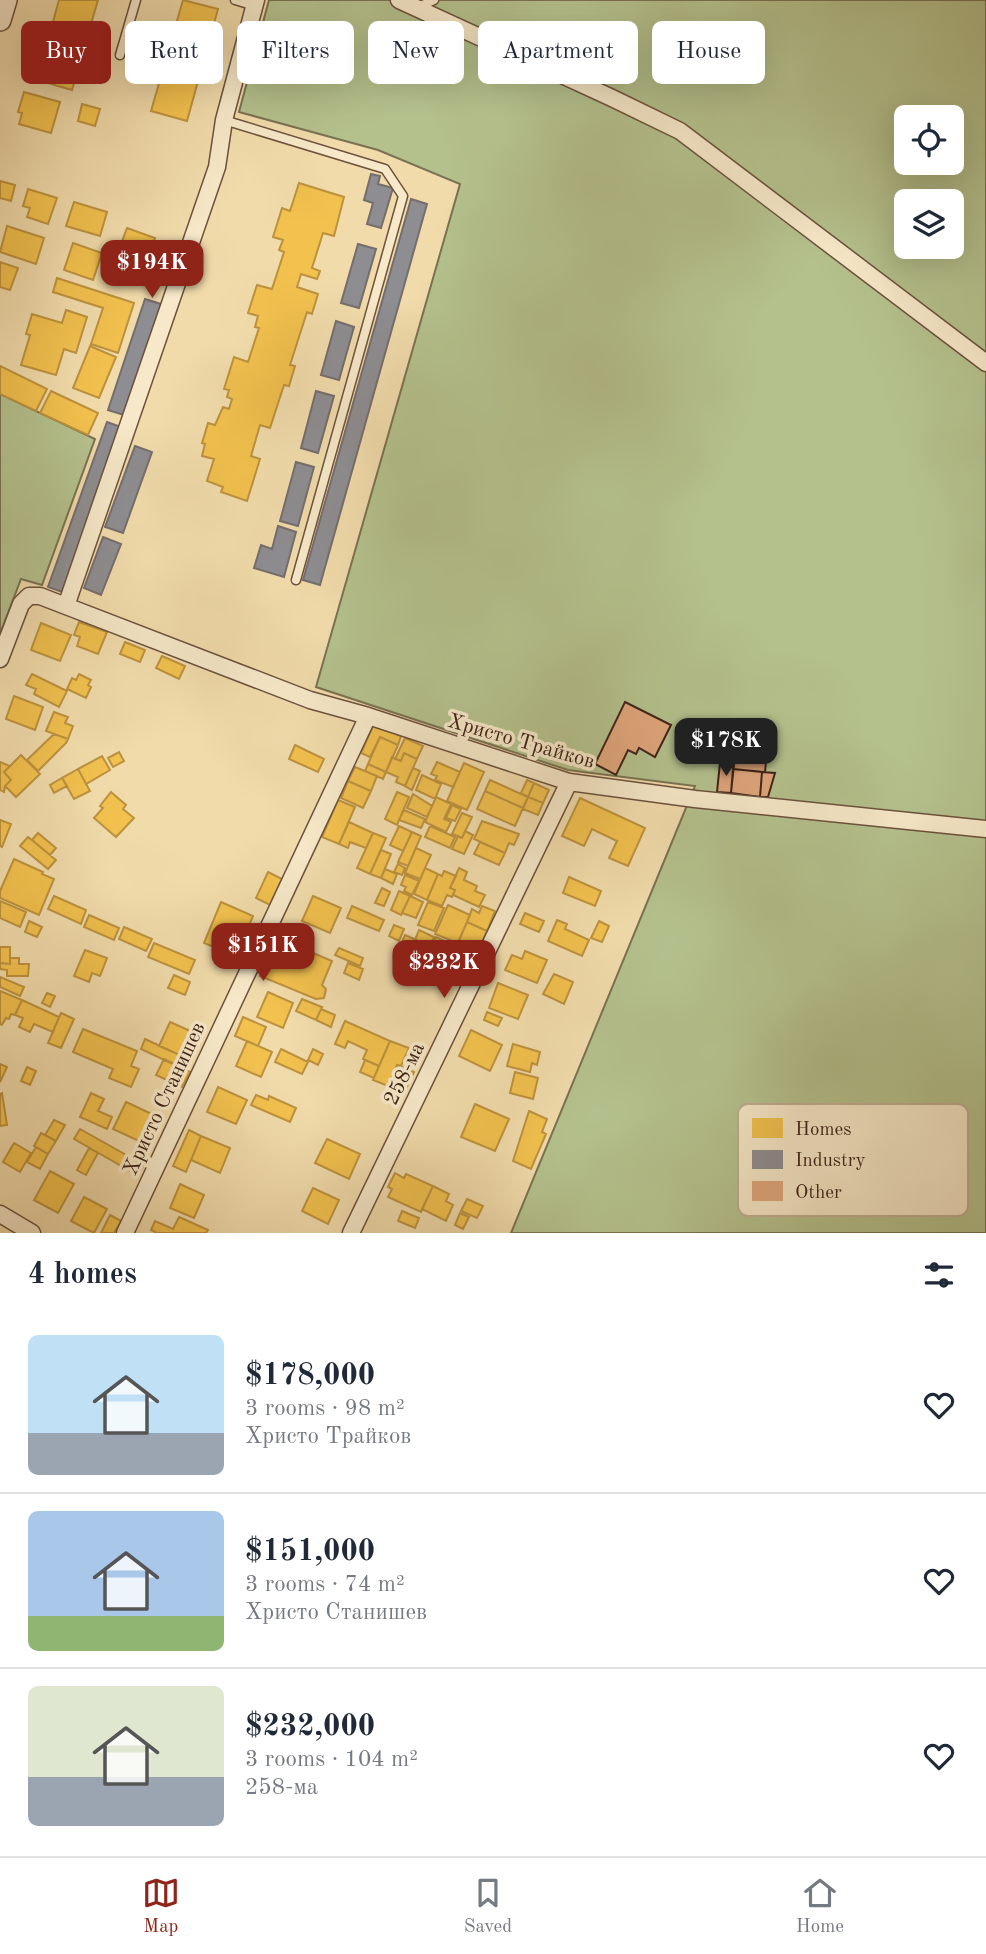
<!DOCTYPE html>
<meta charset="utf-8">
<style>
:root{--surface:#fff;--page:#f6f6f7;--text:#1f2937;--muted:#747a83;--line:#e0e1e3;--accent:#8f2418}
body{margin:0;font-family:"Old Standard TT",serif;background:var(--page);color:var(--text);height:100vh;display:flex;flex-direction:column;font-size:26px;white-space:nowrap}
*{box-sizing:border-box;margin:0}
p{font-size:23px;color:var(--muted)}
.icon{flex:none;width:38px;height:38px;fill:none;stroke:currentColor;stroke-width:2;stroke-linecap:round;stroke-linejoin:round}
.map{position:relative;height:1233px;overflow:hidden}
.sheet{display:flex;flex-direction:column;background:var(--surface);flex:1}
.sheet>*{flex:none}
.banner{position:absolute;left:21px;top:21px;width:945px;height:63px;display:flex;gap:14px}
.fabs{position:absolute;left:894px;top:105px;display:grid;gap:14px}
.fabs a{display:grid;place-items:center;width:70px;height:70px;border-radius:10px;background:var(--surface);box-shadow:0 7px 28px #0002;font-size:35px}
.price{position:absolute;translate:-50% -60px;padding:0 16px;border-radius:14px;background:var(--accent);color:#fff;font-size:23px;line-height:46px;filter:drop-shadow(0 2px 4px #0008)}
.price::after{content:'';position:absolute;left:50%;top:42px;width:21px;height:16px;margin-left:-10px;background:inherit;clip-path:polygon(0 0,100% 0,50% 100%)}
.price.selected{background:#222;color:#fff}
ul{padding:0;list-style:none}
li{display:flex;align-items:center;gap:21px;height:175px;padding:0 28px}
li+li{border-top:2px solid var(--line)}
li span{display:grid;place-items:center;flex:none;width:196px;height:140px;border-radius:10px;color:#555}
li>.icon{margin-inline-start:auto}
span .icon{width:84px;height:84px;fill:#fffc;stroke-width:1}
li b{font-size:30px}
h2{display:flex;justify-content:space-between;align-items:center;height:84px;padding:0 28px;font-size:30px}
.tag{padding:0 24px;border-radius:10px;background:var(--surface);box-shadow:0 7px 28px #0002;font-size:24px;line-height:63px}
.tag.selected{background:var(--accent);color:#fff}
.tabs{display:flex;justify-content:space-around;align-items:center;height:98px;border-top:2px solid var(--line);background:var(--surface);font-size:19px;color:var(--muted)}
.tabs a{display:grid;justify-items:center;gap:4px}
.tabs .selected{color:var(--accent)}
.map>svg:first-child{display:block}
</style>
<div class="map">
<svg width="986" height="1233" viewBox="0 0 986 1233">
<rect width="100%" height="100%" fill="#f1dbab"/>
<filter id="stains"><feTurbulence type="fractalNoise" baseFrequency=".00286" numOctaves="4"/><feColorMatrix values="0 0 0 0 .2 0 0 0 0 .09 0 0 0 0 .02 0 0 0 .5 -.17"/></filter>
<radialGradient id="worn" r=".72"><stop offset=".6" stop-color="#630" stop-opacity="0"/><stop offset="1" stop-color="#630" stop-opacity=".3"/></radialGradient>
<path fill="#b4c18d" stroke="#7a7252" stroke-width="2" fill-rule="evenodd" d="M269 0H392L415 8 434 0H986V1233H511L695 786 568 770 316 687 460 184 378 150 239 112ZM906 117H952V163H906ZM906 201H952V247H906Z
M0 394 95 439 42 585 21 579 0 634Z"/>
<path fill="#f2c14e" stroke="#bc923e" stroke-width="2" d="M59 0H98L72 90 37 80Z
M183 0 218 9 187 121 151 111Z
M24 92 60 102 51 133 19 124 22 113 18 112Z
M82 104 100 109 95 126 78 121Z
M0 181 15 185 11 201 0 198Z
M299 183 344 197 334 236 323 233 312 268 320 271 317 279 301 274 297 287 318 294 312 314 307 312 290 365 295 366 289 386 284 385 270 428 260 425 251 456 260 459 247 501 221 492 223 487 207 481 214 459 202 456 205 444 202 443 208 423 215 425 223 407 229 409 232 399 227 397 229 390 224 389 234 357 248 362 259 328 255 327 258 316 248 313 257 285 272 289 284 252 279 250 283 240 273 237 282 208 290 211Z
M28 189 57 198 48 224 27 217 30 208 23 206Z
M74 202 107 212 100 236 66 226Z
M7 226 44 238 36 264 0 252Z
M127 228 155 238 144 267 116 257Z
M73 243 102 253 93 280 64 270Z
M0 262 18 268 10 290 0 287Z
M57 278 134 303 118 353 91 344 103 308 53 292Z
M66 310 87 317 76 353 64 349 56 375 21 365 30 335 26 334 32 314 62 323Z
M90 346 116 357 99 398 73 388Z
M0 366 47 389 36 411 0 394Z
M51 391 98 413 88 435 40 413Z
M79 622 107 632 98 654 77 646 80 637 74 635Z
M41 623 71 635 60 661 31 650Z
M125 642 145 650 140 662 120 654Z
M162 656 185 666 179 679 156 668Z
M32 674 67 691 59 707 34 694 36 689 26 685Z
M79 674 91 680 88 685 91 687 86 698 67 689 72 678 76 680Z
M14 696 43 707 35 730 6 719Z
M54 712 68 717 65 723 73 726 68 739 46 731Z
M374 724 401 736 398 745 380 737 370 757 361 753Z
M54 734 68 739 66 743 38 771 27 760Z
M380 737 398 745 386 772 368 764Z
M405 738 423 746 417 759 404 753 401 761 395 759Z
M295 745 324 759 318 772 289 759Z
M119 752 124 761 113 767 108 758Z
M404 753 417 759 405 786 396 782 398 777 386 772 392 757 401 761Z
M21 755 40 774 16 797 5 786 11 780 4 772Z
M102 756 110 770 86 784 78 769Z
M0 762 10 766 4 772 11 780 5 786 4 792 0 790Z
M437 762 460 772 453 787 435 780 437 776 431 774Z
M464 763 484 772 467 810 447 801Z
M368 764 386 772 383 779 365 771Z
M355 767 377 776 371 791 348 781Z
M413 768 420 771 412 790 405 786Z
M78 769 90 791 74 799 62 778Z
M422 775 441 784 435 799 416 790Z
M62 778 67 786 54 793 50 785Z
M490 780 528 797 523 808 485 791Z
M527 780 534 783 528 797 521 793Z
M348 781 371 791 363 808 341 798Z
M534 783 549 790 543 803 528 797Z
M485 791 523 808 515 826 477 809Z
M111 792 126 805 123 809 134 818 116 837 94 818 103 808 100 806Z
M397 792 409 797 397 825 385 819Z
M413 794 432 806 427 817 407 808Z
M436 797 451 804 444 819 451 822 446 832 425 822Z
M528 797 543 803 538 815 523 809Z
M580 798 645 828 628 866 609 858 617 841 592 829 584 846 562 836Z
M338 800 355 807 339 844 322 837Z
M452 805 461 809 455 821 446 818Z
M404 810 425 819 421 828 399 820Z
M462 813 472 817 462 838 452 834Z
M0 820 11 824 2 847 0 846Z
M482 821 519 834 514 845 509 843 505 853 474 839Z
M349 822 373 833 366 848 350 842 348 848 339 844Z
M399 826 412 832 403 851 390 845Z
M430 826 455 837 450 848 425 837Z
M465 831 473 835 464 854 452 849 458 836 462 838Z
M412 832 421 836 408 866 398 862Z
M38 833 56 848 50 855 32 840Z
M373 833 386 838 370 874 357 868Z
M28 837 56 860 48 869 20 846Z
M480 842 505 853 499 865 474 854Z
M416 848 431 855 420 879 405 873Z
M381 850 391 854 381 878 370 874Z
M14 859 43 872 42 874 54 879 39 915 0 898V891Z
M398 864 405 868 402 875 394 872Z
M425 868 438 874 427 900 414 894Z
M459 868 467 872 464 880 477 886 475 891 485 895 479 907 453 895 455 890 450 888Z
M385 869 397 874 393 884 381 878Z
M444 871 456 876 450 888 455 890 452 897 447 895 442 906 427 900 438 874 442 876Z
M268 872 282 879 270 905 256 898Z
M405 875 419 881 412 895 404 891 406 887 401 885Z
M569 877 601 891 595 906 563 893Z
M382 888 390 892 384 906 375 903Z
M399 891 410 896 401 915 391 910Z
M54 896 86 910 81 924 48 909Z
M313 896 341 908 330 933 302 921Z
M410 896 423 902 416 918 402 913Z
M0 901 26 912 20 927 0 918Z
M221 902 253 916 236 956 204 943Z
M428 902 444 908 434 931 418 925Z
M448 905 470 915 458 943 435 934Z
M352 906 384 920 379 931 347 918Z
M482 906 495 911 487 931 467 922 472 909 479 913Z
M525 913 544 921 539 932 520 924Z
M89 915 119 928 114 940 84 927Z
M557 920 567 924 565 929 589 940 582 956 548 941Z
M29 921 42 927 37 937 25 932Z
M599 921 609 926 602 942 591 938Z
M467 922 487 931 479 949 459 940Z
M394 925 404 929 399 941 389 936Z
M124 927 152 939 146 951 119 939Z
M419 930 434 937 430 946 415 940Z
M405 935 423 943 418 955 400 947Z
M436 937 469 952 462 967 429 953Z
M154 943 195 960 189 974 148 957Z
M292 944 332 961 322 985 326 989 324 998 316 999 260 976 268 957 280 963 278 955 288 952Z
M0 947H10V964L0 963Z
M339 948 363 958 360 966 335 955Z
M85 950 107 958 100 976 92 973 89 982 74 976Z
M525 951 547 960 537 983 505 970 512 955 522 959Z
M10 958H19V964H29L28 976H7V970L0 969V963L10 964Z
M440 962 453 968 448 977 436 972Z
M348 963 363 969 359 980 344 973Z
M554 974 573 982 564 1004 543 994Z
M174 975 190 982 185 995 168 988Z
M0 977 24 987 20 996 0 987Z
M498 983 528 995 518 1019 489 1008Z
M0 991 22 1000 15 1015 11 1014 9 1019 6 1018 2 1025 0 1024Z
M268 992 293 1003 283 1028 257 1017Z
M47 993 55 996 50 1007 42 1003Z
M302 999 322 1007 316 1020 296 1011Z
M22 1000 59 1017 53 1032 34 1024 30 1032 19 1027 23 1018 15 1015Z
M321 1009 335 1015 331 1027 316 1020Z
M487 1012 502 1018 498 1026 484 1020Z
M61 1013 74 1019 61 1048 48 1043Z
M243 1017 266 1027 258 1046 235 1036Z
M345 1021 390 1041 379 1066 363 1059 367 1050 348 1041 345 1048 335 1044Z
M170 1022 195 1033 184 1057 159 1046Z
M83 1029 137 1051 131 1066 139 1069 131 1087 109 1078 113 1069 73 1052Z
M471 1030 502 1045 490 1071 459 1056Z
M145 1039 184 1057 179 1067 141 1049Z
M247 1041 272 1052 261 1077 236 1066Z
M390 1041 409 1048 401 1066 397 1065 388 1086 373 1080Z
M513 1044 540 1052 537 1065 532 1063 530 1072 507 1066Z
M409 1048 421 1053 416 1064 404 1059Z
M281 1049 308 1062 302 1074 275 1062Z
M313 1049 323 1054 318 1065 308 1060Z
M164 1059 190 1072 182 1087 156 1075Z
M365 1060 379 1066 374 1078 360 1072Z
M0 1064 7 1067 0 1082Z
M397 1065 414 1072 404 1093 388 1086Z
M27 1067 36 1071 30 1085 21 1081Z
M515 1072 538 1078 533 1099 510 1093Z
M218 1087 247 1100 236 1124 207 1112Z
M2 1093 7 1125 0 1126V1094Z
M91 1093 104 1099 98 1111 112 1117 107 1129 80 1117Z
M256 1095 268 1100 269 1096 296 1108 290 1122 251 1105Z
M126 1102 156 1116 143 1143 113 1129Z
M475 1104 509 1119 495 1151 461 1137Z
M529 1111 547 1119 542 1132 546 1134 531 1169 513 1161Z
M54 1120 65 1125 56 1141 45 1135Z
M80 1129 144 1165 137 1175 74 1139Z
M189 1130 201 1136 186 1172 173 1166Z
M41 1133 56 1141 48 1154 34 1146Z
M201 1136 230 1148 220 1173 191 1160Z
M327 1139 360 1154 349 1179 315 1163Z
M14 1143 31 1153 20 1172 3 1162Z
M36 1147 48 1154 40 1169 27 1162Z
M89 1148 98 1153 86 1175 77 1170Z
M50 1171 74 1184 58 1213 34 1200Z
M395 1173 404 1178 406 1174 433 1186 421 1212 388 1197 392 1189 388 1187Z
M180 1184 204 1195 194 1218 170 1208Z
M433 1186 449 1194 446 1201 453 1205 446 1221 422 1209Z
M313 1188 339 1200 328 1224 302 1211Z
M84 1197 107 1209 94 1233 71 1221Z
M467 1199 483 1206 477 1218 461 1211Z
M402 1211 419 1218 415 1228 398 1221Z
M460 1213 469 1217 463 1229 455 1225Z
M110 1215 121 1221 114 1233H101Z
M179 1217 208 1230 206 1233H157L151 1230 155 1221 173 1229Z"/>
<path fill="#8d8d92" stroke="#766d6d" stroke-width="2" d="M371 174 380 176 378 184 393 188 381 228 367 224 373 203 364 200Z
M411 199 427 204 320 585 303 580Z
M358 244 376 249 359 308 341 303Z
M145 299 161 304 124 415 108 410Z
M336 321 354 327 339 380 321 375Z
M316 391 334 396 318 453 301 448Z
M107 422 124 428 65 593 48 587Z
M135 446 152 452 123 533 105 527Z
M296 462 314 467 298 526 280 521Z
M278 526 296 532 284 577 254 568 261 545 272 549Z
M103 537 121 544 101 595 84 588Z"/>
<path fill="#dfa57b" stroke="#3f2318" stroke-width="2" d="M625 702 671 725 655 757 639 748 636 754 628 750 616 775 595 764Z
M761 737 774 738 773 752 760 750Z
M735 748 767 751 765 772 733 769Z
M720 763 734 764 731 793 717 792Z
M733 769 762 772 760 797 731 793Z
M762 772 775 773 768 797H760Z"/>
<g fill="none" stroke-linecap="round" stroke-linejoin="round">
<g stroke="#6c513d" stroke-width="11">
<path id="service" d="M235 0 255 6
M418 7 434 0
M120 55 136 0
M224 120 385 169 403 196 296 580"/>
</g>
<g stroke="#6c513d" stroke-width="19">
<path id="minor" d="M399 0 612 98 680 131 986 363
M66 606 217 167 224 120 256 0
M0 659 21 604 29 596H40L310 700 368 716 569 782 695 799 986 829
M0 1214 32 1233
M125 1233 368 716
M351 1233 569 782"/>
</g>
<g stroke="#6c513d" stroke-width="24">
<path id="tertiary" d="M0 20 6 0"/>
</g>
<use href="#service" stroke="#f6e8c8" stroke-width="8"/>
<use href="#minor" stroke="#f6e8c8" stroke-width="16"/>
<use href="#tertiary" stroke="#f6e8c8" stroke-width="21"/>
</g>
<g text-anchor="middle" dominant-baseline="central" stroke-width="7" stroke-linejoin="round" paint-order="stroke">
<g font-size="21" fill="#3f2318" stroke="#f6e8c8">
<text transform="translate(521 742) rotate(16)">Христо Трайков</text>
<text transform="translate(405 1074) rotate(-64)">258-ма</text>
<text transform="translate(165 1099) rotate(-65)">Христо Станишев</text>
</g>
</g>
<rect x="738" y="1104" width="230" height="112" rx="10" fill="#f6e8c8" stroke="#bfad93" stroke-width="2"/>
<rect x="752" y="1118" width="31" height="20" fill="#f2c14e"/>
<rect x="752" y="1150" width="31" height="19" fill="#8d8d92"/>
<rect x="752" y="1181" width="31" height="20" fill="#dfa57b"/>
<g font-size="19" fill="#3f2318">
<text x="795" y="1135">Homes</text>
<text x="795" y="1166">Industry</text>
<text x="795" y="1198">Other</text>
</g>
<rect width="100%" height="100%" filter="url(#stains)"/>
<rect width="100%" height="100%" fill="url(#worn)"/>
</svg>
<div class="fabs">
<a><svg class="icon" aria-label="locate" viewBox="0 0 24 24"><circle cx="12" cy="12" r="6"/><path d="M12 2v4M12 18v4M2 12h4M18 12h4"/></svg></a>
<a><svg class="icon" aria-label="layers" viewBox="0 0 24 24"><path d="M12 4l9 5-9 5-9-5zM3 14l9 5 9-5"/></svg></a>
</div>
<b class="price" style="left:152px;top:300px">$194K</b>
<b class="price selected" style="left:726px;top:778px">$178K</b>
<b class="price" style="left:263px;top:983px">$151K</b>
<b class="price" style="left:444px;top:1000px">$232K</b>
<div class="banner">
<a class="tag selected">Buy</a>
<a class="tag">Rent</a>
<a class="tag">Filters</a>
<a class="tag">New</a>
<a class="tag">Apartment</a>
<a class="tag">House</a>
</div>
</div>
<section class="sheet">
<h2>4 homes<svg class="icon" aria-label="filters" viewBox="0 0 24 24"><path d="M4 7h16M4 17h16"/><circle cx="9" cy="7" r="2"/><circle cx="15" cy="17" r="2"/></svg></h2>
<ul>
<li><span style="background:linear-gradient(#bfe0f5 70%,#9aa5b1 0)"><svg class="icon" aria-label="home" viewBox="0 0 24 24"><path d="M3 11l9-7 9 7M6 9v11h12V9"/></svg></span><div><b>$178,000</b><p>3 rooms · 98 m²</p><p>Христо Трайков</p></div><svg class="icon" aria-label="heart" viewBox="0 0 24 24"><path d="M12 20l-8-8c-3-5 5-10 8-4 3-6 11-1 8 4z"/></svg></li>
<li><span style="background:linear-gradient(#a9c7e8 75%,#8fb573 0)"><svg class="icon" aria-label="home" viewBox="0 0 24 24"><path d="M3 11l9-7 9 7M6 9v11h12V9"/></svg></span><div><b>$151,000</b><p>3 rooms · 74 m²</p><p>Христо Станишев</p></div><svg class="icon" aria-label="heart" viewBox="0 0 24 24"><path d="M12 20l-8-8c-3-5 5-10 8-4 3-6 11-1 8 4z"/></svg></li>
<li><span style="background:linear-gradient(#dfe7d0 65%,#9aa5b1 0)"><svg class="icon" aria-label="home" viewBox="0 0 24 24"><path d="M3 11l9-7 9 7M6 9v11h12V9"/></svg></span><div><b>$232,000</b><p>3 rooms · 104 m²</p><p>258-ма</p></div><svg class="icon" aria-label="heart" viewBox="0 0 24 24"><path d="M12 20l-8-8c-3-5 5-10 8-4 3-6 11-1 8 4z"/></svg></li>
</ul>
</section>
<nav class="tabs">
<a class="selected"><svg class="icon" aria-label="map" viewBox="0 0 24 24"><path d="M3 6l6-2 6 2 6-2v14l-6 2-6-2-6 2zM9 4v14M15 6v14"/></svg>Map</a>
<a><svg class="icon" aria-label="saved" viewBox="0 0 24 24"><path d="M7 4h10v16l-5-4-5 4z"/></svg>Saved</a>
<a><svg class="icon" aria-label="home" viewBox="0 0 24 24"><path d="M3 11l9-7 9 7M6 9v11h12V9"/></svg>Home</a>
</nav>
